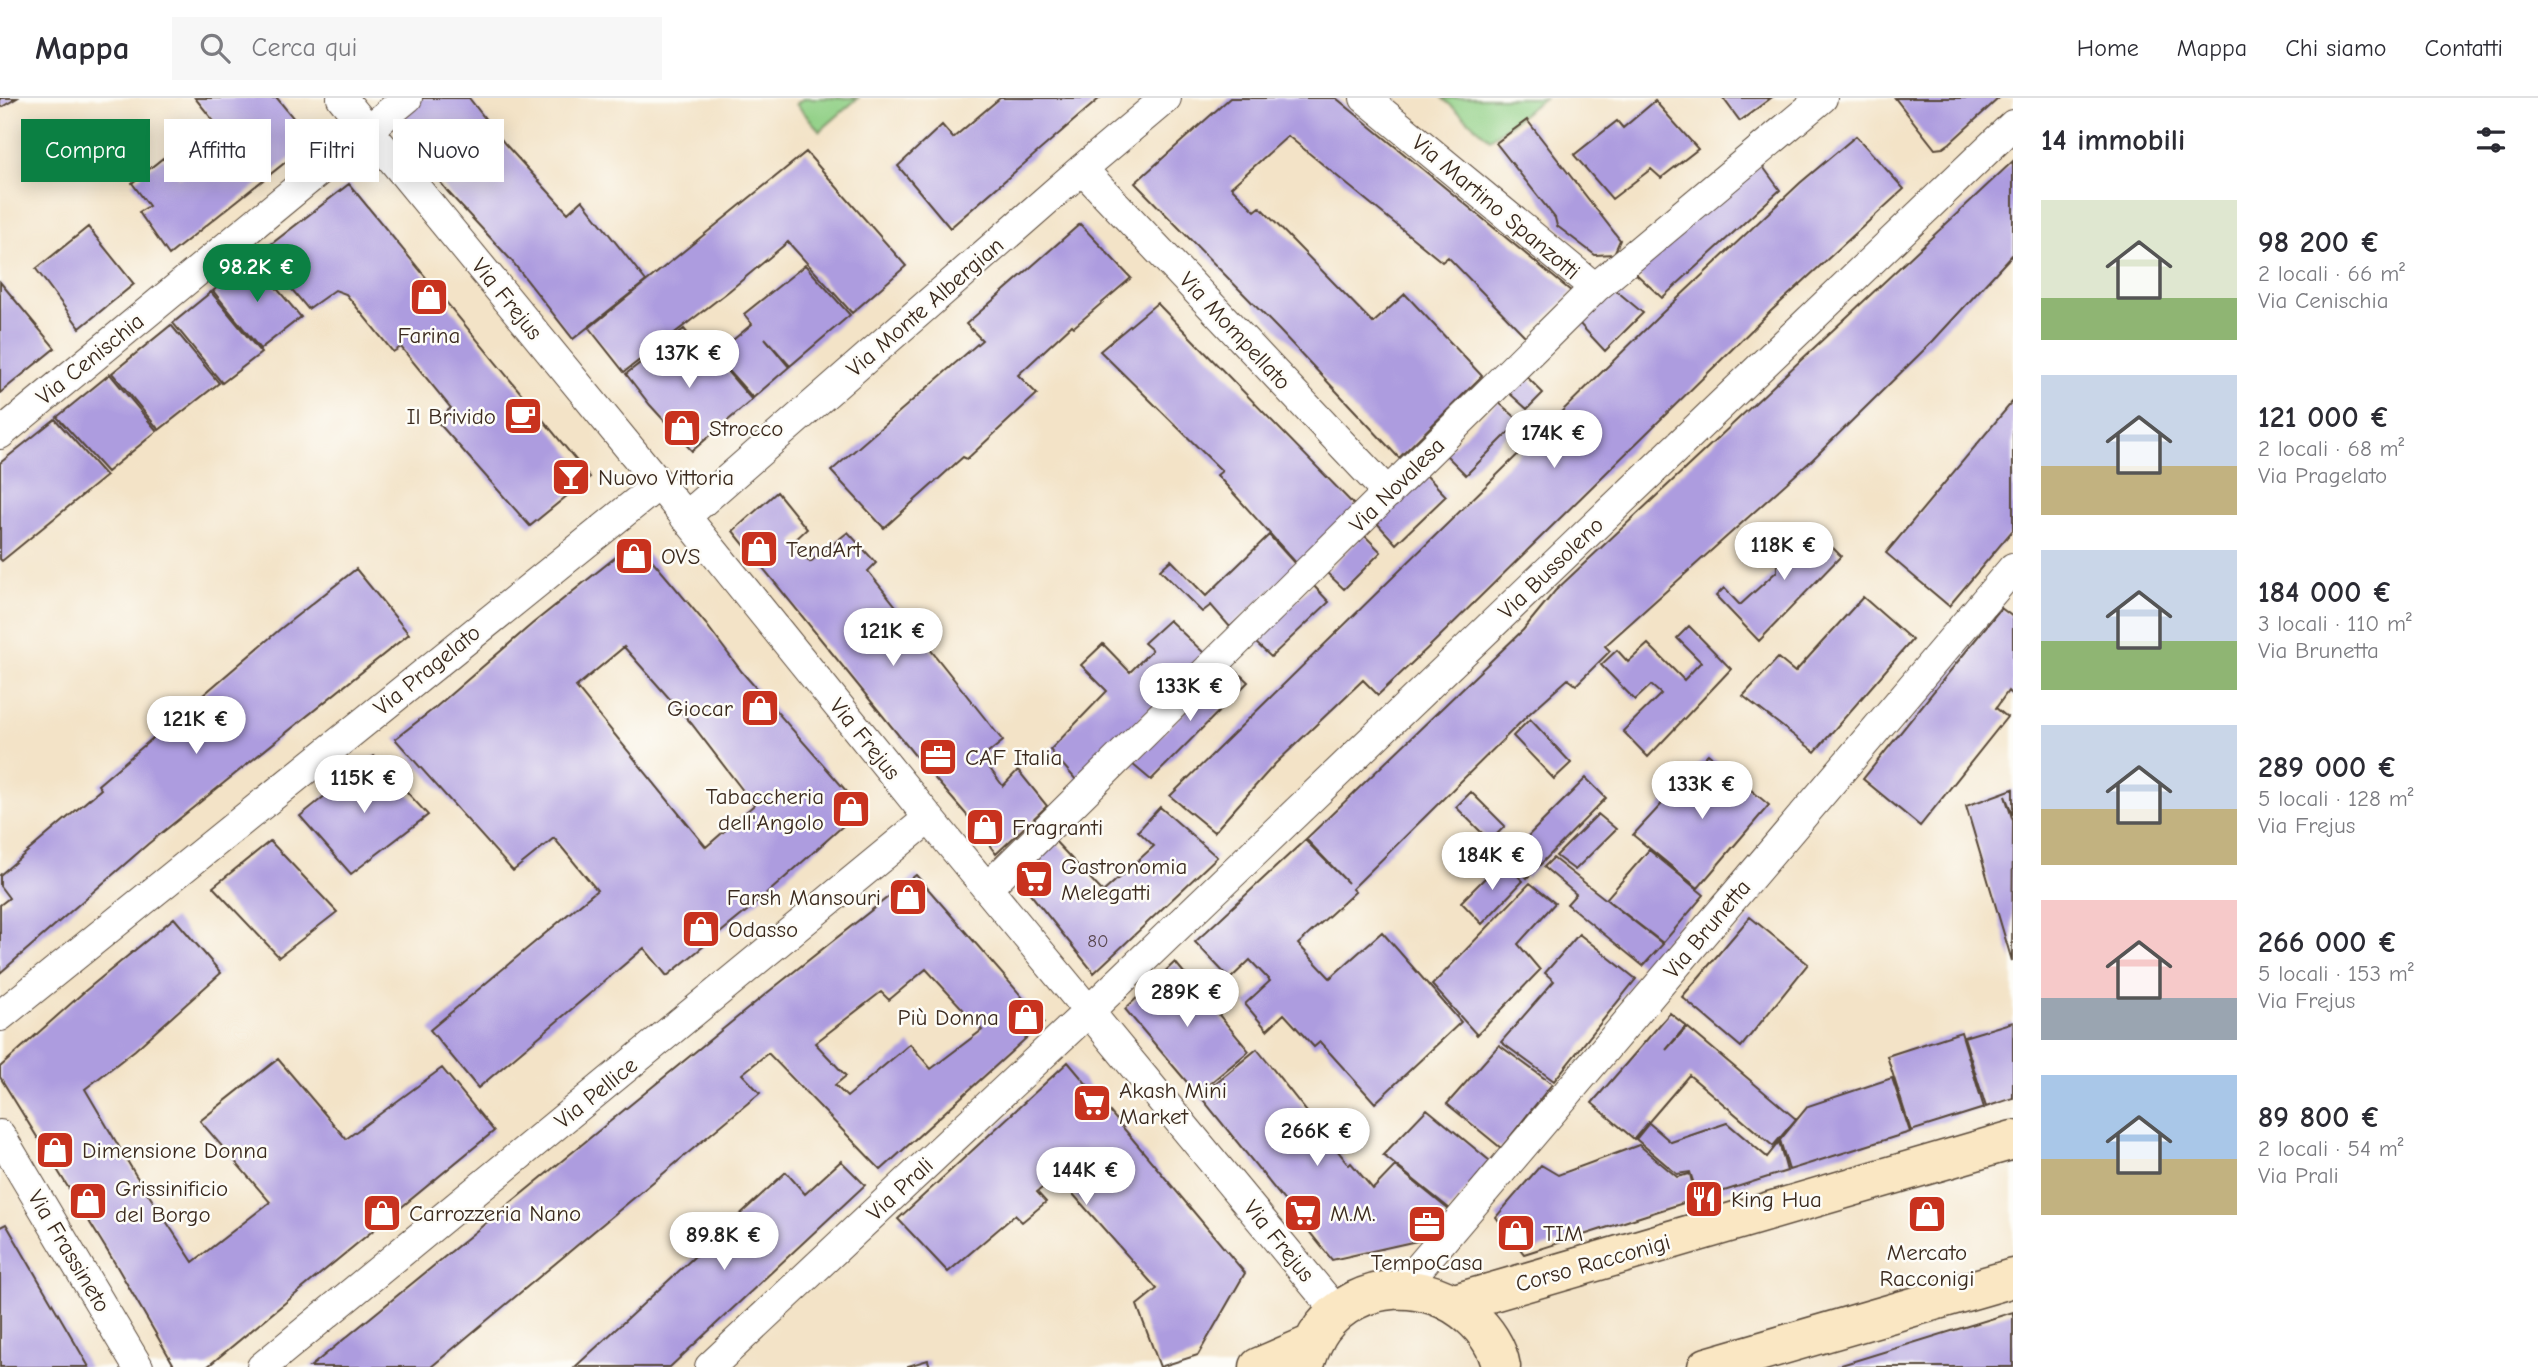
<!DOCTYPE html>
<html lang="it">
<meta charset="utf-8">
<style>
:root{--surface:#fff;--page:#f7f7f7;--text:#2b2b33;--muted:#7c7c81;--line:#e1e1e2;--accent:#0b8043}
body{margin:0;font-family:"Comic Neue",sans-serif;background:var(--page);color:var(--text);height:100vh;display:flex;flex-direction:column;font-size:26px;white-space:nowrap}
*{box-sizing:border-box;margin:0}
p{font-size:23px;color:var(--muted)}
.icon{flex:none;width:38px;height:38px;fill:none;stroke:currentColor;stroke-width:2;stroke-linecap:round;stroke-linejoin:round}
.map{position:relative;flex:1;overflow:hidden}
.drawer{display:flex;flex-direction:column;background:var(--surface);width:525px}
.drawer>*{flex:none}
.banner{position:absolute;left:21px;top:21px;width:665px;height:63px;display:flex;gap:14px}
.price{position:absolute;translate:-50% -60px;padding:0 16px;border-radius:24px;background:#fff;color:#222;font-size:23px;line-height:46px;filter:drop-shadow(0 2px 4px #0008)}
.price::after{content:'';position:absolute;left:50%;top:42px;width:21px;height:16px;margin-left:-10px;background:inherit;clip-path:polygon(0 0,100% 0,50% 100%)}
.price.active{background:var(--accent);color:#fff}
ul{padding:0;list-style:none}
li{display:flex;align-items:center;gap:21px;height:175px;padding:0 28px}
li span{display:grid;place-items:center;flex:none;width:196px;height:140px;border-radius:0px;color:#555}
li>.icon{margin-inline-start:auto}
span .icon{width:84px;height:84px;fill:#fffc;stroke-width:1}
li b{font-size:30px}
h2{display:flex;justify-content:space-between;align-items:center;height:84px;padding:0 28px;font-size:30px}
.tag{padding:0 24px;border-radius:0px;background:var(--surface);box-shadow:0 4px 18px #0003;font-size:24px;line-height:63px}
.tag.active{background:var(--accent);color:#fff}
header{display:flex;align-items:center;gap:42px;box-sizing:border-box;height:98px;padding:0 35px;background:var(--surface);border-bottom:2px solid var(--line)}
header strong{font-size:33px}
nav{display:flex;gap:38px;margin-inline-start:auto;font-size:24px}
.search{width:490px;height:63px;background:var(--page);display:flex;align-items:center;gap:18px;box-sizing:border-box;padding:0 24px;border-radius:0px;color:var(--muted);font-size:26px}
main{display:flex;flex:1;min-height:0}
.map>svg:first-child{display:block}
</style>
<header>
<strong>Mappa</strong>
<div class="search"><svg class="icon" aria-label="search" viewBox="0 0 24 24"><circle cx="10" cy="10" r="6"/><path d="M15 15l6 6"/></svg>Cerca qui</div>
<nav><a>Home</a><a>Mappa</a><a>Chi siamo</a><a>Contatti</a></nav>
</header>
<main>
<div class="map">
<svg width="2013" height="1269" viewBox="0 0 2013 1269">
<rect width="100%" height="100%" fill="#fdfcf7"/>
<filter id="ink" filterUnits="userSpaceOnUse"><feTurbulence type="fractalNoise" baseFrequency=".0143" numOctaves="2"/><feDisplacementMap in="SourceGraphic" scale="14" xChannelSelector="R" yChannelSelector="G"/><feConvolveMatrix kernelMatrix="1 2 1 2 8 2 1 2 1" color-interpolation-filters="sRGB"/></filter>
<filter id="wash" filterUnits="userSpaceOnUse"><feTurbulence type="fractalNoise" baseFrequency=".00686" numOctaves="4" result="noise"/><feDisplacementMap in="SourceGraphic" scale="28" xChannelSelector="R" yChannelSelector="G"/><feGaussianBlur stdDeviation="1.57" result="paint"/><feColorMatrix in="noise" values="0 0 0 0 0 0 0 0 0 0 0 0 0 0 0 0 0 1.4 0 .05"/><feComposite in="paint" operator="in"/></filter>
<g filter="url(#wash)">
<rect width="100%" height="100%" fill="#f3e3c7"/>
<path fill="#91d086" stroke="#667d52" stroke-width="2" d="M804 0H858L820 33 796 6Z
M1442 0H1544L1490 41Z"/>
<g id="blocks">
<path fill="#ad9cdf" fill-rule="evenodd" d="M0 0H17L0 10Z
M195 0H277L312 43 169 157 139 114 149 108 132 85 163 60 180 80 229 42Z
M419 0H469L505 46 568 115 582 102 646 183 573 241 511 162 448 94 391 23Z
M1000 0H1100L950 130 898 68 942 27 953 40Z
M1230 0H1336L1572 194 1526 239 1448 159 1442 164 1288 38 1231 89 1255 113 1260 109 1373 225 1405 196 1482 278 1399 360 1279 232 1135 85Z
M1723 0H1771L1740 23Z
M1895 0H1999L1950 45 1943 50 1935 51Z
M1655 3 1698 51 1661 80 1651 71 1612 101 1574 57 1617 23 1623 30Z
M1527 22 1620 142 1614 156 1595 157 1557 128 1555 120 1496 45Z
M1856 38 1904 91 1771 213 1433 545 1378 597 1363 582 1275 666 1214 734 1170 698 1660 217 1800 85Z
M806 54 906 168 852 215 788 144 729 193 624 274 589 230Z
M2013 63V156L1933 243 1812 362 1605 548 1610 553 1576 587 1568 581 1530 615 1352 791 1355 794 1298 846 1330 880 1382 834 1461 924 1375 1005 1320 944 1314 949 1284 916 1267 932 1245 906 1270 883 1250 862 1230 881 1195 844 1305 742 1348 785 1306 741 1523 532 1555 493Z
M1761 66 1780 92 1662 200 1632 172Z
M349 86 590 379 530 428 436 322 451 310 401 249 393 254 346 196 335 192 308 211 261 154Z
M1080 126 1131 180 1074 229 1072 227 1018 277 1037 296 967 361 963 359 884 430 831 373 982 242 966 226Z
M88 129 134 186 80 230 36 171Z
M252 161 301 219 260 251 213 193Z
M805 167 850 217 790 268 765 240 789 269 753 300 715 257 752 226 744 216Z
M0 184 55 250 0 295Z
M1613 190 1643 215 1605 253 1578 224Z
M211 194 261 255 222 285 173 225Z
M1157 205 1358 411 1298 467 1217 377 1222 373 1100 253Z
M171 227 219 285 159 332 112 275Z
M684 231 709 262 714 258 752 302 692 353 650 307 626 276Z
M110 276 157 333 107 374 57 319Z
M1525 277 1543 295 1527 311 1508 294Z
M2013 303V432L1949 508 1886 455Z
M1498 304 1520 323 1466 377 1445 356Z
M55 321 106 378 2 463 0 461V365Z
M1425 376 1446 398 1396 446 1376 424Z
M777 394 807 431 793 444 810 464 848 434 876 465 868 473 1003 643 982 660 1003 688 1018 672 1047 708 996 756 971 722 917 660 733 433Z
M1809 426 1841 458 1759 543 1716 498 1724 490 1740 507 1777 473V454Z
M1269 437 1297 468 1230 529 1211 507 1202 514 1160 472 1171 462 1206 498Z
M1364 437 1381 454 1344 491 1326 474Z
M636 443 706 526 742 574 862 711 753 808 667 878 644 850 478 990 430 932 597 792 554 740 513 773 395 641 436 609 532 526ZM624 549 691 625 754 707 706 749 576 589Z
M356 471 409 536 148 746 0 875V807L9 800 0 788V777L101 691 98 687 279 532Z
M1313 487 1329 504 1271 559 1255 544Z
M1863 499 1912 542 1815 654 1743 598 1778 560 1795 574Z
M2001 510 2013 519V598L2008 593 1996 610 2007 619 1920 728 1863 681Z
M1169 522 1205 556 1077 683 1050 652 1107 593 1081 567 1103 546 1130 574 1152 552 1144 545Z
M1689 528 1731 571 1648 659 1623 633 1661 596 1651 587 1635 602 1601 567 1617 552 1628 564 1648 546 1684 582 1701 564 1677 540Z
M1231 568 1248 584 1151 682 1132 666Z
M1530 621 1571 665 1554 681 1513 638Z
M1708 656 1769 707 1698 790 1633 737Z
M374 658 428 717 351 776 300 718Z
M1586 680 1606 700 1527 780 1507 759Z
M2013 691V717L2005 698 2013 723 2012 863 1966 708Z
M1471 694 1505 728 1490 743 1456 709Z
M1160 709 1217 759 1094 875 1016 778 1053 741 1103 794 1154 748 1138 733Z
M1598 716 1616 731 1575 772 1556 758Z
M270 743 337 814 279 859 213 789Z
M1649 752 1704 797 1663 845 1606 801Z
M1553 760 1663 846 1643 868 1567 806 1576 796 1544 769Z
M1502 763 1523 783 1482 826 1461 804Z
M916 777 1044 924 881 1072 768 955 742 976 760 995 431 1269H310L767 895ZM926 871 982 932 931 971 910 946 847 999 835 987 846 978 815 945 881 894 889 902Z
M1530 785 1555 805 1518 846 1540 872 1477 937 1432 887Z
M1750 819 1808 866 1741 949 1682 899Z
M174 820 221 875 135 952 85 991 135 1076 193 1164 270 1104 200 1023 278 961 346 1041 442 970 494 1033 207 1269H175L116 1167 0 979V969L85 893Z
M1579 836 1636 881 1554 983 1501 944 1554 883 1545 875Z
M1175 864 1249 953 1197 996 1125 911Z
M1670 915 1686 928 1666 952 1687 929 1796 1021 1773 1048 1689 977 1634 1041 1592 1005Z
M2013 924V1000L1986 1009 1964 939Z
M1961 934 1984 1010 1911 1033 1887 958Z
M1499 947 1552 986 1501 1050 1447 1006Z
M1257 951 1349 1067 1351 1065 1373 1091 1395 1068 1449 1112 1421 1142 1332 1162 1200 998Z
M1068 964 1245 1175 1198 1257 1160 1269 1137 1207 1157 1191 1057 1078 1037 1094 1046 1104 1022 1124 1015 1117 948 1174 898 1121Z
M1892 980 1910 1034 1789 1072 1780 1042 1808 1008Z
M1427 1011 1490 1063 1450 1111 1383 1057Z
M1649 1025 1671 1044 1727 1025 1767 1059 1779 1044 1787 1073 1699 1101 1690 1074 1677 1076 1636 1041Z
M1639 1047 1677 1079 1690 1076 1696 1101 1524 1156 1496 1119 1541 1067 1558 1077Z
M841 1063 865 1087 670 1269H575L786 1074 805 1096Z
M6 1126 89 1269H0V1129Z
M2013 1214V1269H1838V1268Z
M928 1262 930 1269H908V1268Z"/>
</g>
</g>
<g filter="url(#ink)">
<use href="#blocks" fill-opacity="0" stroke="#574637" stroke-width="2"/>
<g fill="none" stroke-linecap="round" stroke-linejoin="round">
<g stroke="#574637" stroke-width="32">
<path id="street" d="M342 0 659 386 929 720 1337 1214
M1365 0 1595 190
M1082 71 1388 395
M0 336 407 0
M685 419 1082 71 1166 0
M987 790 1595 190 1822 0
M0 918 659 386
M0 1037 138 1269
M1401 1191 2013 470
M262 1269 929 720
M710 1269 1089 913 2013 27"/>
</g>
<g stroke="#574637" stroke-width="41">
<path id="secondary" d="M1455 1205 2013 1042
M1259 1269 1312 1246
M1304 1269C1309 1255 1313 1242 1322 1230 1359 1182 1428 1180 1471 1219 1485 1231 1498 1250 1501 1269
M1707 1269 2013 1180"/>
</g>
<use href="#street" stroke="#fff" stroke-width="30"/>
<use href="#secondary" stroke="#fae7c3" stroke-width="38"/>
</g>
</g>
<defs>
<g id="shop-square" transform="scale(2.0125)"><rect x="-9" y="-9" width="18" height="18" rx="4" fill="#c8321e" stroke="#fdfcf7"/><path d="M-5-2.5h2.3a2.7 3.5 0 0 1 5.4 0H5L5.5 6h-11ZM-1.5-2.5h3a1.5 2.3 0 0 0-3 0Z" fill="#fff"/></g>
<g id="cafe-square" transform="scale(2.0125)"><rect x="-9" y="-9" width="18" height="18" rx="4" fill="#c8321e" stroke="#fdfcf7"/><path d="M-5.5-4.5H6V0H3Q3 3.5 0 3.5H-2.5Q-5.5 3.5-5.5 0ZM3-3.2v2h1.7v-2ZM-6 4.5H4V6H-6Z" fill="#fff"/></g>
<g id="bar-square" transform="scale(2.0125)"><rect x="-9" y="-9" width="18" height="18" rx="4" fill="#c8321e" stroke="#fdfcf7"/><path d="M-6-5H6L.8 .8V4.5H3.5V6h-7V4.5H-.8V.8Z" fill="#fff"/></g>
<g id="office-square" transform="scale(2.0125)"><rect x="-9" y="-9" width="18" height="18" rx="4" fill="#c8321e" stroke="#fdfcf7"/><path d="M-6-3h4V-5.5h4V-3h4V5H-6ZM-1-4.5V-3h2v-1.5ZM-6 0V1H6V0Z" fill="#fff"/></g>
<g id="supermarket-square" transform="scale(2.0125)"><rect x="-9" y="-9" width="18" height="18" rx="4" fill="#c8321e" stroke="#fdfcf7"/><path d="M-6-5.5h2.5l.6 2H6L4.5 2H-2.5L-4.4-4H-6ZM-1.5 3.2a1.3 1.3 0 1 0 .1 0ZM3 3.2a1.3 1.3 0 1 0 .1 0Z" fill="#fff"/></g>
<g id="restaurant-square" transform="scale(2.0125)"><rect x="-9" y="-9" width="18" height="18" rx="4" fill="#c8321e" stroke="#fdfcf7"/><path d="M-5-6h1v4h1v-4h1v4h1v-4h1v5L-1.5 .5V6h-2V.5L-5-1ZM5-6V6H3V1.5H1.5Q1.5-4 5-6Z" fill="#fff"/></g>
</defs>
<g fill-rule="evenodd">
<use href="#shop-square" x="429" y="199"/>
<use href="#cafe-square" x="523" y="318"/>
<use href="#shop-square" x="682" y="330"/>
<use href="#bar-square" x="571" y="379"/>
<use href="#shop-square" x="759" y="451"/>
<use href="#shop-square" x="634" y="458"/>
<use href="#shop-square" x="760" y="610"/>
<use href="#office-square" x="938" y="659"/>
<use href="#shop-square" x="851" y="711"/>
<use href="#shop-square" x="985" y="729"/>
<use href="#supermarket-square" x="1034" y="781"/>
<use href="#shop-square" x="908" y="799"/>
<use href="#shop-square" x="701" y="831"/>
<use href="#shop-square" x="1026" y="919"/>
<use href="#supermarket-square" x="1092" y="1005"/>
<use href="#shop-square" x="55" y="1052"/>
<use href="#restaurant-square" x="1704" y="1101"/>
<use href="#shop-square" x="88" y="1103"/>
<use href="#shop-square" x="382" y="1115"/>
<use href="#supermarket-square" x="1303" y="1115"/>
<use href="#shop-square" x="1927" y="1116"/>
<use href="#office-square" x="1427" y="1126"/>
<use href="#shop-square" x="1516" y="1135"/>
</g>
<g text-anchor="middle" dominant-baseline="central" stroke-width="5" stroke-linejoin="round" paint-order="stroke">
<g font-size="19" fill="#58464e">
<text x="1098" y="843">80</text>
</g>
<g font-size="23" fill="#3b2a1e" stroke="#fdfcf7">
<text transform="translate(1496 109) rotate(40)">Via Martino Spanzotti</text>
<text transform="translate(507 201) rotate(51)">Via Frejus</text>
<text transform="translate(925 209) rotate(-41)">Via Monte Albergian</text>
<text transform="translate(1235 233) rotate(47)">Via Mompellato</text>
<text transform="translate(90 261) rotate(-39)">Via Cenischia</text>
<text transform="translate(1397 387) rotate(-45)">Via Novalesa</text>
<text transform="translate(1551 470) rotate(-44)">Via Bussoleno</text>
<text transform="translate(427 572) rotate(-39)">Via Pragelato</text>
<text transform="translate(865 641) rotate(51)">Via Frejus</text>
<text transform="translate(1707 831) rotate(-50)">Via Brunetta</text>
<text transform="translate(596 995) rotate(-39)">Via Pellice</text>
<text transform="translate(900 1091) rotate(-43)">Via Prali</text>
<text transform="translate(1279 1143) rotate(51)">Via Frejus</text>
<text transform="translate(69 1153) rotate(59)">Via Frassineto</text>
<text transform="translate(1593 1165) rotate(-16)">Corso Racconigi</text>
</g>
<g font-size="23" fill="#3b2a1e" stroke="#fdfcf7" text-anchor="start">
<text x="429" y="237" text-anchor="middle">Farina</text>
<text x="496" y="318" text-anchor="end">Il Brivido</text>
<text x="709" y="330">Strocco</text>
<text x="598" y="379">Nuovo Vittoria</text>
<text x="786" y="451">TendArt</text>
<text x="661" y="458">OVS</text>
<text x="733" y="610" text-anchor="end">Giocar</text>
<text x="965" y="659">CAF Italia</text>
<text x="824" y="698" text-anchor="end">Tabaccheria<tspan x="824" dy="26">dell'Angolo</tspan></text>
<text x="1012" y="729">Fragranti</text>
<text x="1061" y="768">Gastronomia<tspan x="1061" dy="26">Melegatti</tspan></text>
<text x="881" y="799" text-anchor="end">Farsh Mansouri</text>
<text x="728" y="831">Odasso</text>
<text x="999" y="919" text-anchor="end">Più Donna</text>
<text x="1119" y="992">Akash Mini<tspan x="1119" dy="26">Market</tspan></text>
<text x="82" y="1052">Dimensione Donna</text>
<text x="115" y="1090">Grissinificio<tspan x="115" dy="26">del Borgo</tspan></text>
<text x="1731" y="1101">King Hua</text>
<text x="409" y="1115">Carrozzeria Nano</text>
<text x="1330" y="1115">M.M.</text>
<text x="1543" y="1135">TIM</text>
<text x="1927" y="1154" text-anchor="middle">Mercato<tspan x="1927" dy="26">Racconigi</tspan></text>
<text x="1427" y="1164" text-anchor="middle">TempoCasa</text>
</g>
</g>
</svg>
<b class="price active" style="left:257px;top:206px">98.2K €</b>
<b class="price" style="left:689px;top:292px">137K €</b>
<b class="price" style="left:1554px;top:372px">174K €</b>
<b class="price" style="left:1784px;top:484px">118K €</b>
<b class="price" style="left:893px;top:570px">121K €</b>
<b class="price" style="left:1190px;top:625px">133K €</b>
<b class="price" style="left:196px;top:658px">121K €</b>
<b class="price" style="left:364px;top:717px">115K €</b>
<b class="price" style="left:1702px;top:723px">133K €</b>
<b class="price" style="left:1492px;top:794px">184K €</b>
<b class="price" style="left:1187px;top:931px">289K €</b>
<b class="price" style="left:1317px;top:1070px">266K €</b>
<b class="price" style="left:1086px;top:1109px">144K €</b>
<b class="price" style="left:724px;top:1174px">89.8K €</b>
<div class="banner">
<a class="tag active">Compra</a>
<a class="tag">Affitta</a>
<a class="tag">Filtri</a>
<a class="tag">Nuovo</a>
</div>
</div>
<section class="drawer">
<h2>14 immobili<svg class="icon" aria-label="filters" viewBox="0 0 24 24"><path d="M4 7h16M4 17h16"/><circle cx="9" cy="7" r="2"/><circle cx="15" cy="17" r="2"/></svg></h2>
<ul>
<li><span style="background:linear-gradient(#dfe7d0 70%,#8fb573 0)"><svg class="icon" aria-label="home" viewBox="0 0 24 24"><path d="M3 11l9-7 9 7M6 9v11h12V9"/></svg></span><div><b>98 200 €</b><p>2 locali · 66 m²</p><p>Via Cenischia</p></div></li>
<li><span style="background:linear-gradient(#c9d6e8 65%,#c2b280 0)"><svg class="icon" aria-label="home" viewBox="0 0 24 24"><path d="M3 11l9-7 9 7M6 9v11h12V9"/></svg></span><div><b>121 000 €</b><p>2 locali · 68 m²</p><p>Via Pragelato</p></div></li>
<li><span style="background:linear-gradient(#c9d6e8 65%,#8fb573 0)"><svg class="icon" aria-label="home" viewBox="0 0 24 24"><path d="M3 11l9-7 9 7M6 9v11h12V9"/></svg></span><div><b>184 000 €</b><p>3 locali · 110 m²</p><p>Via Brunetta</p></div></li>
<li><span style="background:linear-gradient(#c9d6e8 60%,#c2b280 0)"><svg class="icon" aria-label="home" viewBox="0 0 24 24"><path d="M3 11l9-7 9 7M6 9v11h12V9"/></svg></span><div><b>289 000 €</b><p>5 locali · 128 m²</p><p>Via Frejus</p></div></li>
<li><span style="background:linear-gradient(#f6c9c9 70%,#9aa5b1 0)"><svg class="icon" aria-label="home" viewBox="0 0 24 24"><path d="M3 11l9-7 9 7M6 9v11h12V9"/></svg></span><div><b>266 000 €</b><p>5 locali · 153 m²</p><p>Via Frejus</p></div></li>
<li><span style="background:linear-gradient(#a9c7e8 60%,#c2b280 0)"><svg class="icon" aria-label="home" viewBox="0 0 24 24"><path d="M3 11l9-7 9 7M6 9v11h12V9"/></svg></span><div><b>89 800 €</b><p>2 locali · 54 m²</p><p>Via Prali</p></div></li>
</ul>
</section>
</main>
